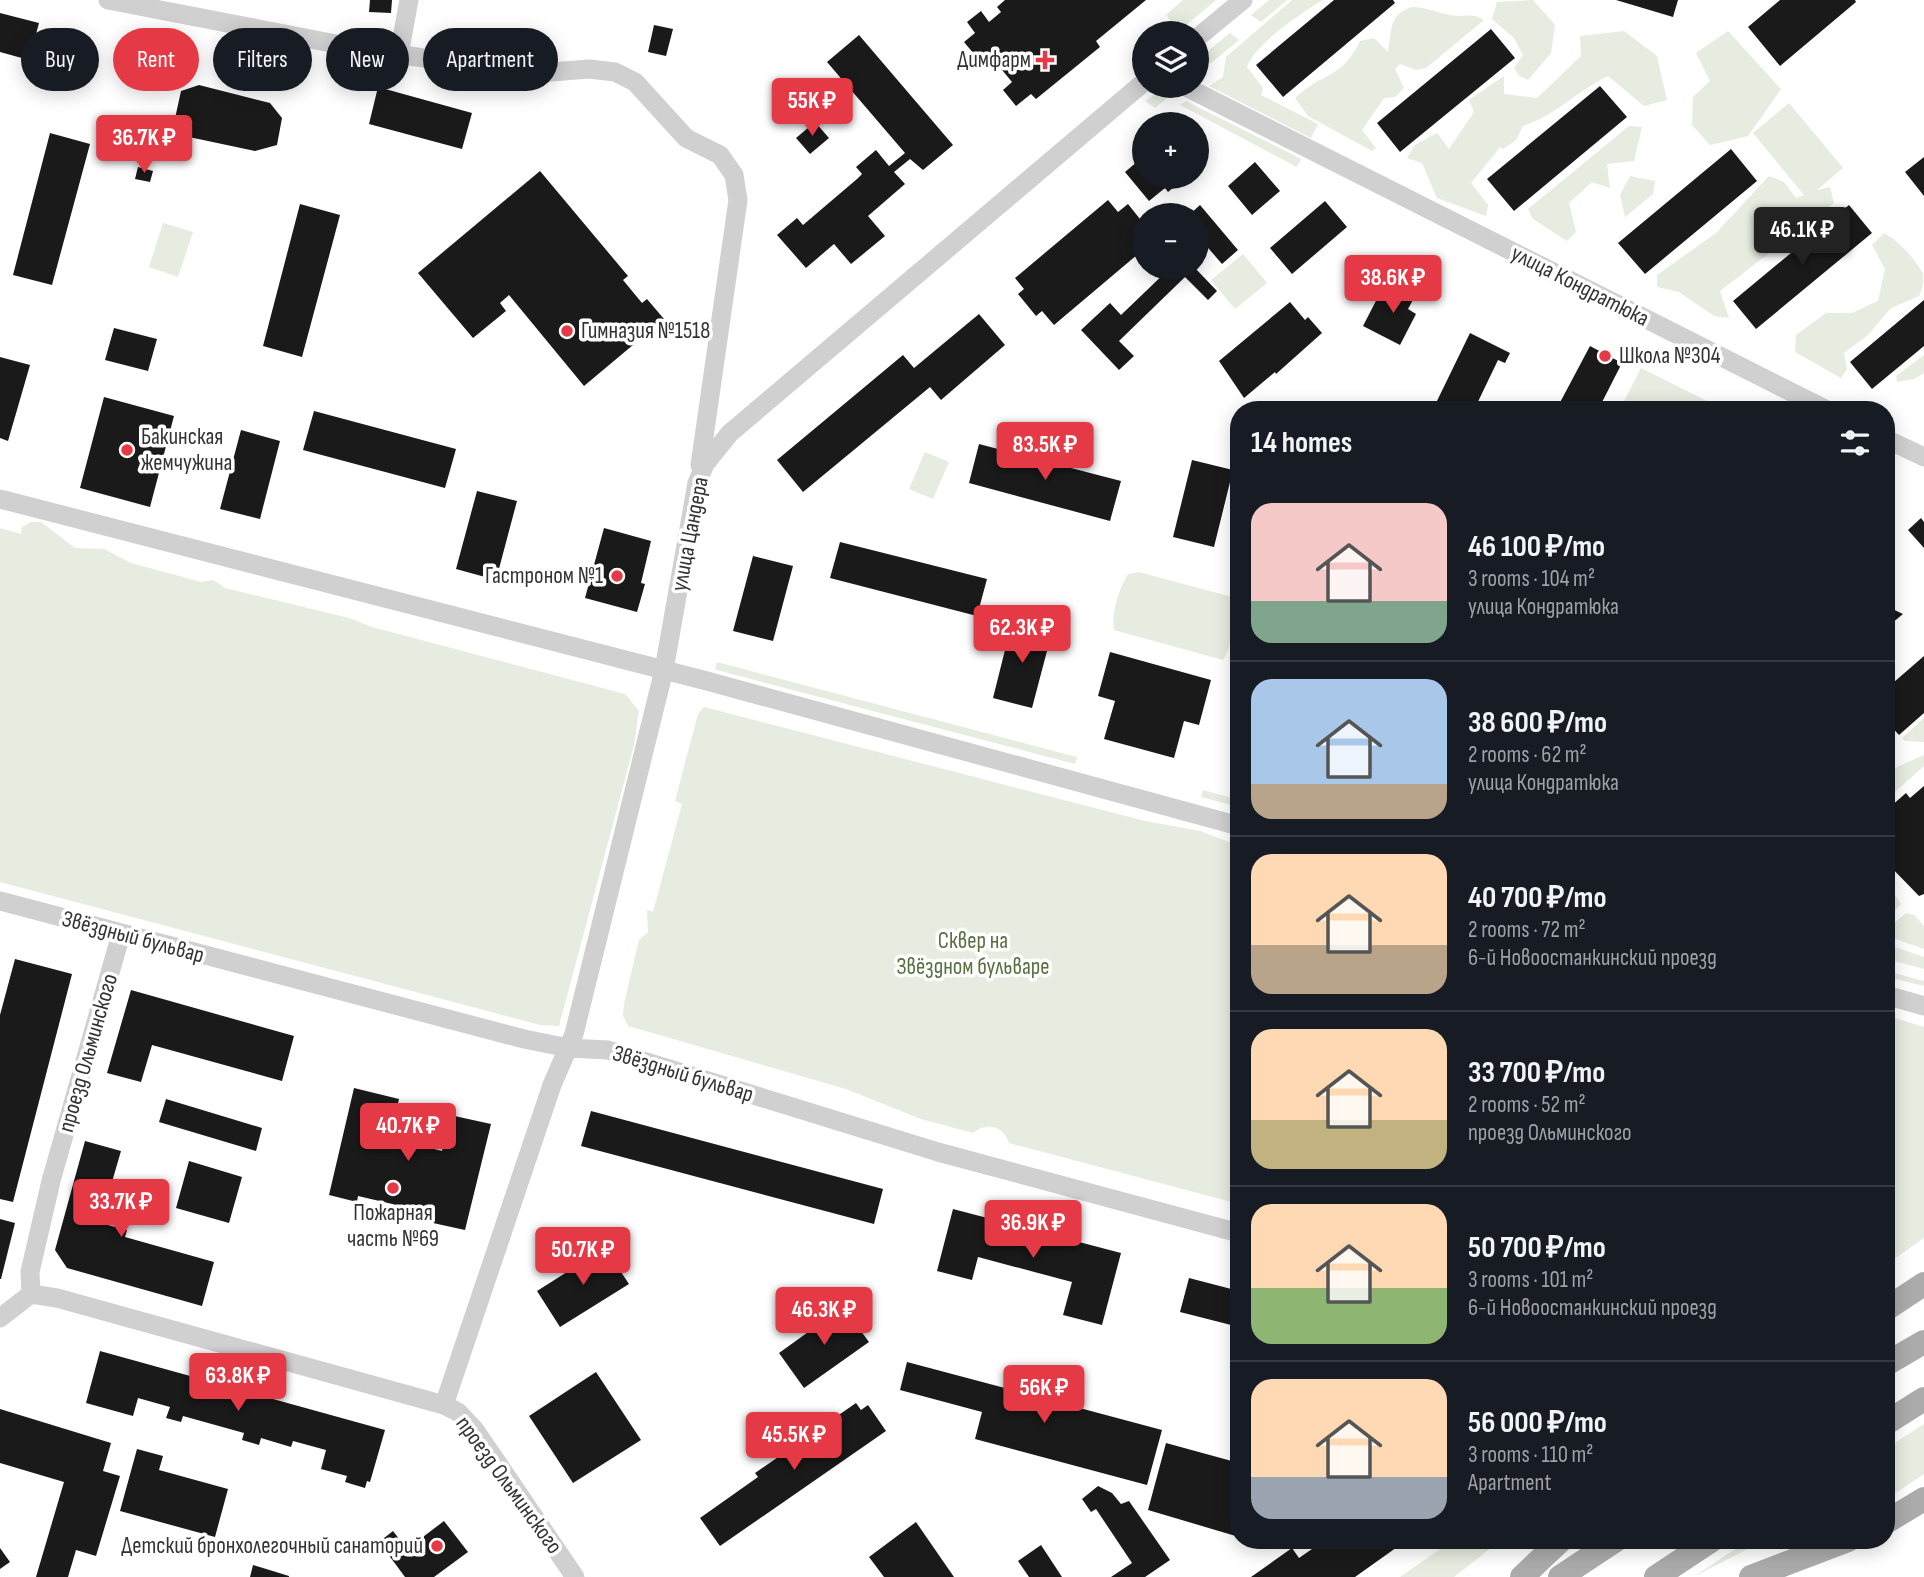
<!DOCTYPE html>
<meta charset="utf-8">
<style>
:root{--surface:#171b24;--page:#242831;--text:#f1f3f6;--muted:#9ea1a6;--line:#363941;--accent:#e63946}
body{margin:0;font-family:"Sofia Sans Condensed",sans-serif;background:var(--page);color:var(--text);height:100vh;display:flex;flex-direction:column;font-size:26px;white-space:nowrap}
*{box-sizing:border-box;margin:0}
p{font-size:23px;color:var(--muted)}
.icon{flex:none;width:38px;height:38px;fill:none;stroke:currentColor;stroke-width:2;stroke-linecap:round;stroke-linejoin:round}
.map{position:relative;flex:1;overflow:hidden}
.drawer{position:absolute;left:1230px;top:401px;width:665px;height:1148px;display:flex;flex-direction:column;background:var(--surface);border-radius:28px;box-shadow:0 4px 18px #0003}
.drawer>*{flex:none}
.hud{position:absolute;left:21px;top:28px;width:665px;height:63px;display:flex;gap:14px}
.controls{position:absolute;left:1132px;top:21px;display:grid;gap:14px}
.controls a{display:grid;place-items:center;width:77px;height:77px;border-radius:50%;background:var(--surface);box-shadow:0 4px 18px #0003;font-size:35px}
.price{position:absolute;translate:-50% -60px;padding:0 16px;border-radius:7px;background:var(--accent);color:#fff;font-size:23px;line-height:46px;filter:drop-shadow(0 2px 4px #0008)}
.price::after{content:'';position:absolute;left:50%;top:42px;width:21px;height:16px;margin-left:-10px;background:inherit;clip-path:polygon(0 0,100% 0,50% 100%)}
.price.selected{background:#222;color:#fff}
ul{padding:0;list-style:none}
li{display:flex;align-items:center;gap:21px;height:175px;padding:0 21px}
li+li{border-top:2px solid var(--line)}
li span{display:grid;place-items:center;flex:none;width:196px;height:140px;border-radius:21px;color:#555}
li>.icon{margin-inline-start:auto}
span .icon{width:84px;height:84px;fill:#fffc;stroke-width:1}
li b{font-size:30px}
h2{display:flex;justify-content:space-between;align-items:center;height:84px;padding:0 21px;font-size:30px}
.pill{padding:0 24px;border-radius:32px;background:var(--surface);box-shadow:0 4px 18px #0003;font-size:24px;line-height:63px}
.pill.selected{background:var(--accent);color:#fff}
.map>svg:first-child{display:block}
</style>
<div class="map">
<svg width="1924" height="1577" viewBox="0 0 1924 1577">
<rect width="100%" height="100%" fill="#fff"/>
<path fill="#e6ecdf" d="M1183 0H1216L1179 31 1166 15Z
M1269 0H1287L1261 22 1251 15Z
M1292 0H1323C1302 12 1254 45 1247 67L1263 88 1261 95 1318 124 1311 138 1209 86 1223 77 1226 57Z
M1533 0 1555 25 1551 53 1528 80 1519 76 1514 68 1523 55 1514 38 1492 19 1497 2Z
M1412 7C1427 7 1437 13 1451 15 1464 18 1472 12 1484 20L1426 68 1416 70 1400 64 1395 69 1404 88 1395 97 1384 98 1362 130 1376 148 1372 151 1308 116 1295 98C1323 71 1340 81 1360 41L1374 38 1388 52C1392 31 1388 14 1412 7Z
M1624 31 1657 56 1667 100 1644 106 1608 76C1575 92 1558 114 1523 126L1516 140 1503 149 1500 147 1471 183 1488 205 1486 216 1437 198 1422 163 1407 158 1415 145 1437 133 1449 149 1474 112 1469 100 1504 76V94L1537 98 1581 56 1580 36Z
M1728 31 1781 89 1748 136 1710 145 1692 125 1693 97 1710 81 1696 53Z
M1230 33 1239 40 1210 64 1203 55Z
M1155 94H1172L1155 108 1145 101Z
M1186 101 1301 159 1297 167 1180 105Z
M1789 103 1843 168 1817 190 1830 187 1834 203 1720 291 1729 318 1714 316 1679 292 1657 287V275L1716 233 1769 176 1784 182 1796 198 1804 195 1753 133Z
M1629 126 1642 127 1634 161 1607 164 1610 188 1592 182 1569 203 1576 232 1567 241 1533 219 1528 209Z
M1630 176 1655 181 1653 194 1625 217 1620 195Z
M163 223 193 232 178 277 149 267Z
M1884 233C1897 239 1917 261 1923 274 1924 281 1922 290 1919 296L1891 308 1868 335 1844 353 1847 369 1841 378 1795 352 1796 335 1826 313H1852L1878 301 1885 269 1872 245Z
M1243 254 1267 283 1235 309 1211 280Z
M1924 355V373L1914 379 1897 382 1896 376Z
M1641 368 1723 409H1620Z
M925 452 949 462 933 499 909 489Z
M31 522H41L75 548 104 549 131 563 201 582 213 580 225 588 349 618 372 627 625 694 639 711 634 745 559 1026 540 1025 0 882V528L21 534 22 527Z
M1139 572 1232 597 1239 603 1228 651 1223 660 1114 630C1111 614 1119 589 1128 574Z
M717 662 1077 757 1075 764 728 673 715 669Z
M704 707 1145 821 1200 831 1239 846V1204L1009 1143C1004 1126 986 1121 973 1133L921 1119 846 1089 628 1026 623 1016 624 1004 639 940 648 932 647 910 653 912 682 804 675 801 698 714Z
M1924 718V742L1905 741 1902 738Z
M1924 755V766L1887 799V776L1897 767Z
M1203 790 1239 800V807L1201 797Z
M1887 884 1901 904 1887 919H1886Z
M1906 913 1914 915 1924 926V949L1887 936V929Z
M1886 944 1924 957V969L1887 959Z
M1887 971 1924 981V986L1887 977Z
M1886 1015 1924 1027V1238L1887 1264Z
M1924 1424V1474L1887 1499V1448Z
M1453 1540H1501L1454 1577H1400Z
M1749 1540H1765L1693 1577Z"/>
<path fill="#1a1a1a" d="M370 0H392L391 13 369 12Z
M1005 0H1146L1096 41 1100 47 1036 99 1031 94 1016 106 1003 90 1012 82 988 53 979 60 964 42 975 33 967 22 981 11 989 22 1001 12 997 7Z
M1334 0H1393L1395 3 1283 97 1256 65Z
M1616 0H1678L1673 17Z
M1780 0H1855L1856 2 1780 66 1748 27Z
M0 13 39 23 29 60 0 52Z
M654 25 673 29 666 56 648 52Z
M1491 29 1515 58 1400 152 1377 123Z
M859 35 953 145 923 170 910 159 894 172 905 184 868 216 885 236 851 264 834 244 806 268 777 235 797 218 803 225 857 179 862 174 856 167 876 150 889 166 905 153 827 62Z
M199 85 270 103 282 118 277 145 255 151 189 137 174 123 181 91Z
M1600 86 1627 117 1514 211 1487 179Z
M378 87 472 113 462 149 369 124Z
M815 122 829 138 810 154 796 138Z
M50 133 90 144 52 285 13 275Z
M1731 149 1757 181 1645 274 1618 243Z
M1144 156V177H1178L1170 183 1174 187 1168 192 1165 188 1149 201 1125 172Z
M1924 157V196L1905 172Z
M1255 162 1280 191 1252 215 1228 186Z
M138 167 153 171 150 182 135 179Z
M540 171 628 276 623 280 642 303 647 299 664 319 584 386 509 295 500 303 506 311 473 338 418 273Z
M1108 200 1118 212 1128 204 1144 224V229L1137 235 1144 249 1054 325 1042 311 1036 316 1018 294 1024 289 1015 278Z
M1325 201 1347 227 1292 274 1270 248Z
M300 204 340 215 302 357 263 346Z
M1200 205 1238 250 1222 264 1197 235V215H1189Z
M1849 205 1872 233 1756 329 1733 301Z
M1170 268H1195L1217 291 1208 300 1185 277 1119 341 1134 356 1119 370 1081 330 1110 303 1121 315Z
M1409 281 1420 287 1408 309 1416 314 1400 345 1363 326 1380 293 1397 303Z
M1924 300V346L1872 389 1850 362Z
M1290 302 1305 320 1308 317 1322 333 1276 374 1275 372 1244 398 1219 361Z
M979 314 1005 345 941 400 930 387 803 492 777 460 903 355 914 368Z
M114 328 157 339 148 371 105 360Z
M1470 333 1510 353 1505 363 1498 360 1474 410H1448L1436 403Z
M1590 346 1622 363 1598 410H1556Z
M0 357 30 365 8 441 0 438Z
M104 397 174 416 150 507 80 488Z
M314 411 456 449 445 488 303 450Z
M241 430 280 441 260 519 220 509Z
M979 444 1121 481 1110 521 969 483Z
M1192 460 1233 470 1214 547 1173 537Z
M477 491 517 501 496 580 456 569Z
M1921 518 1924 522V548L1908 530Z
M604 528 651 541 641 583 645 584 637 612 585 598Z
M840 542 987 579 977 616 830 578Z
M753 556 793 566 773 641 733 631Z
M1886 606 1903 614 1886 628Z
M1012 622 1052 632 1032 708 993 698Z
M1110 652 1211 680 1199 725 1184 721 1174 758 1104 739 1115 701 1098 696Z
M1924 656V713L1899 735 1886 721V689Z
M1924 786V894L1919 896 1886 862V819L1894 812 1890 807 1906 793 1910 798Z
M15 959 72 974 13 1202 0 1199V1015Z
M131 990 294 1036 282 1081 152 1045 141 1082 107 1073Z
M354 1088 399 1099 390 1138 442 1151 450 1115 491 1124 465 1230 433 1223 435 1214 358 1196 357 1202 329 1195Z
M166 1099 262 1128 256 1151 159 1122Z
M591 1111 883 1189 874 1224 581 1146Z
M85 1141 121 1151 100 1223 127 1230 125 1237 214 1262 202 1306 67 1268 55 1250Z
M189 1161 242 1177 229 1223 176 1208Z
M953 1209 1121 1253 1102 1325 1063 1315 1072 1282 978 1257 972 1280 937 1271Z
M0 1219 15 1223 1 1279H0Z
M605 1248 629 1284 560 1327 537 1291Z
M1189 1278 1239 1291V1327L1180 1312Z
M843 1307 869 1342 804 1388 779 1353Z
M100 1351 385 1430 370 1482 367 1481 365 1488 345 1482 347 1476 321 1469 326 1450 293 1441 291 1447 261 1438 259 1445 242 1440 244 1433 183 1416 181 1422 166 1418 170 1407 138 1398 133 1416 86 1403Z
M907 1362 1162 1430 1147 1485 975 1439 982 1412 900 1390Z
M596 1372 641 1440 573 1483 529 1416Z
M856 1403 861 1410 868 1405 886 1431 720 1546 700 1518 758 1477 755 1473Z
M0 1409 111 1443 103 1471 120 1476 96 1556 76 1550 68 1577H36L64 1482 0 1463Z
M1166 1443 1239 1463V1537L1148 1510Z
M137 1449 163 1456 159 1470 228 1489 215 1537 120 1511Z
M1098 1486 1112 1493 1121 1504 1129 1501 1170 1560 1145 1577H1111L1132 1563 1096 1509 1091 1512 1082 1499Z
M444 1521 468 1552 434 1577H405L379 1542 393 1531 407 1549Z
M916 1522 954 1577H884L869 1557Z
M1325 1540H1407L1355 1577H1251L1292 1548 1299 1558Z
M1041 1545 1062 1577H1029L1018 1561Z
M0 1548 10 1562 0 1569Z
M253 1565 289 1576V1577H250Z"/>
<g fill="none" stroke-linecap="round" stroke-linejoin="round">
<path stroke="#d0d0d0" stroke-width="19" d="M108 0 352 47 527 74 589 69 615 72 635 82 686 138 720 155 734 175 738 200 700 465
M1197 38 1243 0
M399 55 409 0
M1184 86 1827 410
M1886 439 1924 457
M0 499 707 681 1239 826
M0 901 524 1039 569 1048 608 1050 938 1152 1239 1233
M1886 995 1924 1006
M31 1294 30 1272 51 1181 121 934
M0 1318 31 1294 57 1298 444 1405 458 1412 475 1430 575 1577
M444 1405 552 1085 574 1034 664 670 697 483 705 464 730 433 1144 82"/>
<path stroke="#ababab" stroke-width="24" d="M1886 1309 1924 1284
M1886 1364 1924 1342
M1886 1423 1924 1399
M1886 1522 1924 1499
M1522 1577 1561 1540
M1560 1577 1616 1540
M1656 1577 1712 1540
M1751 1577 1848 1540"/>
</g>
<g fill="#e63946" stroke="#fff" stroke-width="2.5">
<path d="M1041.5 49.5h7v7h7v7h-7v7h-7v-7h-7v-7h7z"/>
<circle cx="567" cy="331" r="7"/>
<circle cx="1605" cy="356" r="7"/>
<circle cx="127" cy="450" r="7"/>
<circle cx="617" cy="576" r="7"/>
<circle cx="393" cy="1188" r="7"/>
<circle cx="437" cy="1546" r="7"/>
</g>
<g text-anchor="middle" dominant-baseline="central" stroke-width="7" stroke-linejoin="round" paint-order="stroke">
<g font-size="23" fill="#333" stroke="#fff" text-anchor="end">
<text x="1031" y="60">Димфарм</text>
<text x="581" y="331" text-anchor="start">Гимназия №1518</text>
<text x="1619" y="356" text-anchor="start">Школа №304</text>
<text x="141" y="437" text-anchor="start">Бакинская<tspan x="141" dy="26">жемчужина</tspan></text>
<text x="603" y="576">Гастроном №1</text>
<text x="393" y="1213" text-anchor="middle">Пожарная<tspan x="393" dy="26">часть №69</tspan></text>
<text x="423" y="1546">Детский бронхолегочный санаторий</text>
</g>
<g font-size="23" fill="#333" stroke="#fff">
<text transform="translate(1580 286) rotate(27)">улица Кондратюка</text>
<text transform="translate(690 534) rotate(-79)">улица Цандера</text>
<text transform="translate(133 937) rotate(15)">Звёздный бульвар</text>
<text transform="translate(88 1053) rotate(-74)">проезд Ольминского</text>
<text transform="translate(683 1074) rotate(17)">Звёздный бульвар</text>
<text transform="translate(509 1485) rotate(54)">проезд Ольминского</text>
</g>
<g font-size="23" fill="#56703f" stroke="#fff">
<text x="973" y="941">Сквер на<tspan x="973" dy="26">Звёздном бульваре</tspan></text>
</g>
</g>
</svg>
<div class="controls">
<a><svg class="icon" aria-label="layers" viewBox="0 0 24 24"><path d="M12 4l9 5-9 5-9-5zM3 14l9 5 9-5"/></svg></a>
<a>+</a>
<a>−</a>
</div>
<b class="price" style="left:812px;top:138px">55K ₽</b>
<b class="price" style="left:144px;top:175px">36.7K ₽</b>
<b class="price selected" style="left:1802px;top:267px">46.1K ₽</b>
<b class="price" style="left:1393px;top:315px">38.6K ₽</b>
<b class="price" style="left:1045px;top:482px">83.5K ₽</b>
<b class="price" style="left:1022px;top:665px">62.3K ₽</b>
<b class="price" style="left:408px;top:1163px">40.7K ₽</b>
<b class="price" style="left:121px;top:1239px">33.7K ₽</b>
<b class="price" style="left:1033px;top:1260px">36.9K ₽</b>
<b class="price" style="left:583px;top:1287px">50.7K ₽</b>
<b class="price" style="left:824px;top:1347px">46.3K ₽</b>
<b class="price" style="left:238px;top:1413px">63.8K ₽</b>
<b class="price" style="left:1044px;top:1425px">56K ₽</b>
<b class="price" style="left:794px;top:1472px">45.5K ₽</b>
<div class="hud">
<a class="pill">Buy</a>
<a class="pill selected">Rent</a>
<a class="pill">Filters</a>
<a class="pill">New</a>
<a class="pill">Apartment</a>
</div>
<section class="drawer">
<h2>14 homes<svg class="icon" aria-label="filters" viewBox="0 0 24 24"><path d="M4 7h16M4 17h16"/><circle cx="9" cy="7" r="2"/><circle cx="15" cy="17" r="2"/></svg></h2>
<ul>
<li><span style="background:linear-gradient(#f6c9c9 70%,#7fa58c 0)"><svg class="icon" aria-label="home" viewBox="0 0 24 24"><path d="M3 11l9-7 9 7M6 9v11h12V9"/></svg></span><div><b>46 100 ₽/mo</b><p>3 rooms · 104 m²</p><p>улица Кондратюка</p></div></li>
<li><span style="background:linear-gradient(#a9c7e8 75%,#b9a48a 0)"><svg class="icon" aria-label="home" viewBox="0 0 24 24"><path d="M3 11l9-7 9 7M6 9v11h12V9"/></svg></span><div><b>38 600 ₽/mo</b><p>2 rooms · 62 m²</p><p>улица Кондратюка</p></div></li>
<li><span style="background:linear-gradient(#ffd9b3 65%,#b9a48a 0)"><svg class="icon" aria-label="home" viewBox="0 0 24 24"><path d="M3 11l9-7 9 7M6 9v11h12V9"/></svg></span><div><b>40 700 ₽/mo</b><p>2 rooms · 72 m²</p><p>6-й Новоостанкинский проезд</p></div></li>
<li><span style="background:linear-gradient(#ffd9b3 65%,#c2b280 0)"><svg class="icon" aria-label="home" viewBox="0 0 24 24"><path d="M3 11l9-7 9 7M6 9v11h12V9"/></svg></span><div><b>33 700 ₽/mo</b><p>2 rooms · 52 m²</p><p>проезд Ольминского</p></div></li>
<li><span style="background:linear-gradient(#ffd9b3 60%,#8fb573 0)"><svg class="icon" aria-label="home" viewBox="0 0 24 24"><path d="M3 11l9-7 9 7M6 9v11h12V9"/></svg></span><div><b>50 700 ₽/mo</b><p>3 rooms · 101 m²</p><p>6-й Новоостанкинский проезд</p></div></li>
<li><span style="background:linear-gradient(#ffd9b3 70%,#9aa5b1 0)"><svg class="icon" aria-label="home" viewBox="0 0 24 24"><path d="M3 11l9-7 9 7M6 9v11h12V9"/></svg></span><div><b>56 000 ₽/mo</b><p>3 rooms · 110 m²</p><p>Apartment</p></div></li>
</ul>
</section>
</div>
